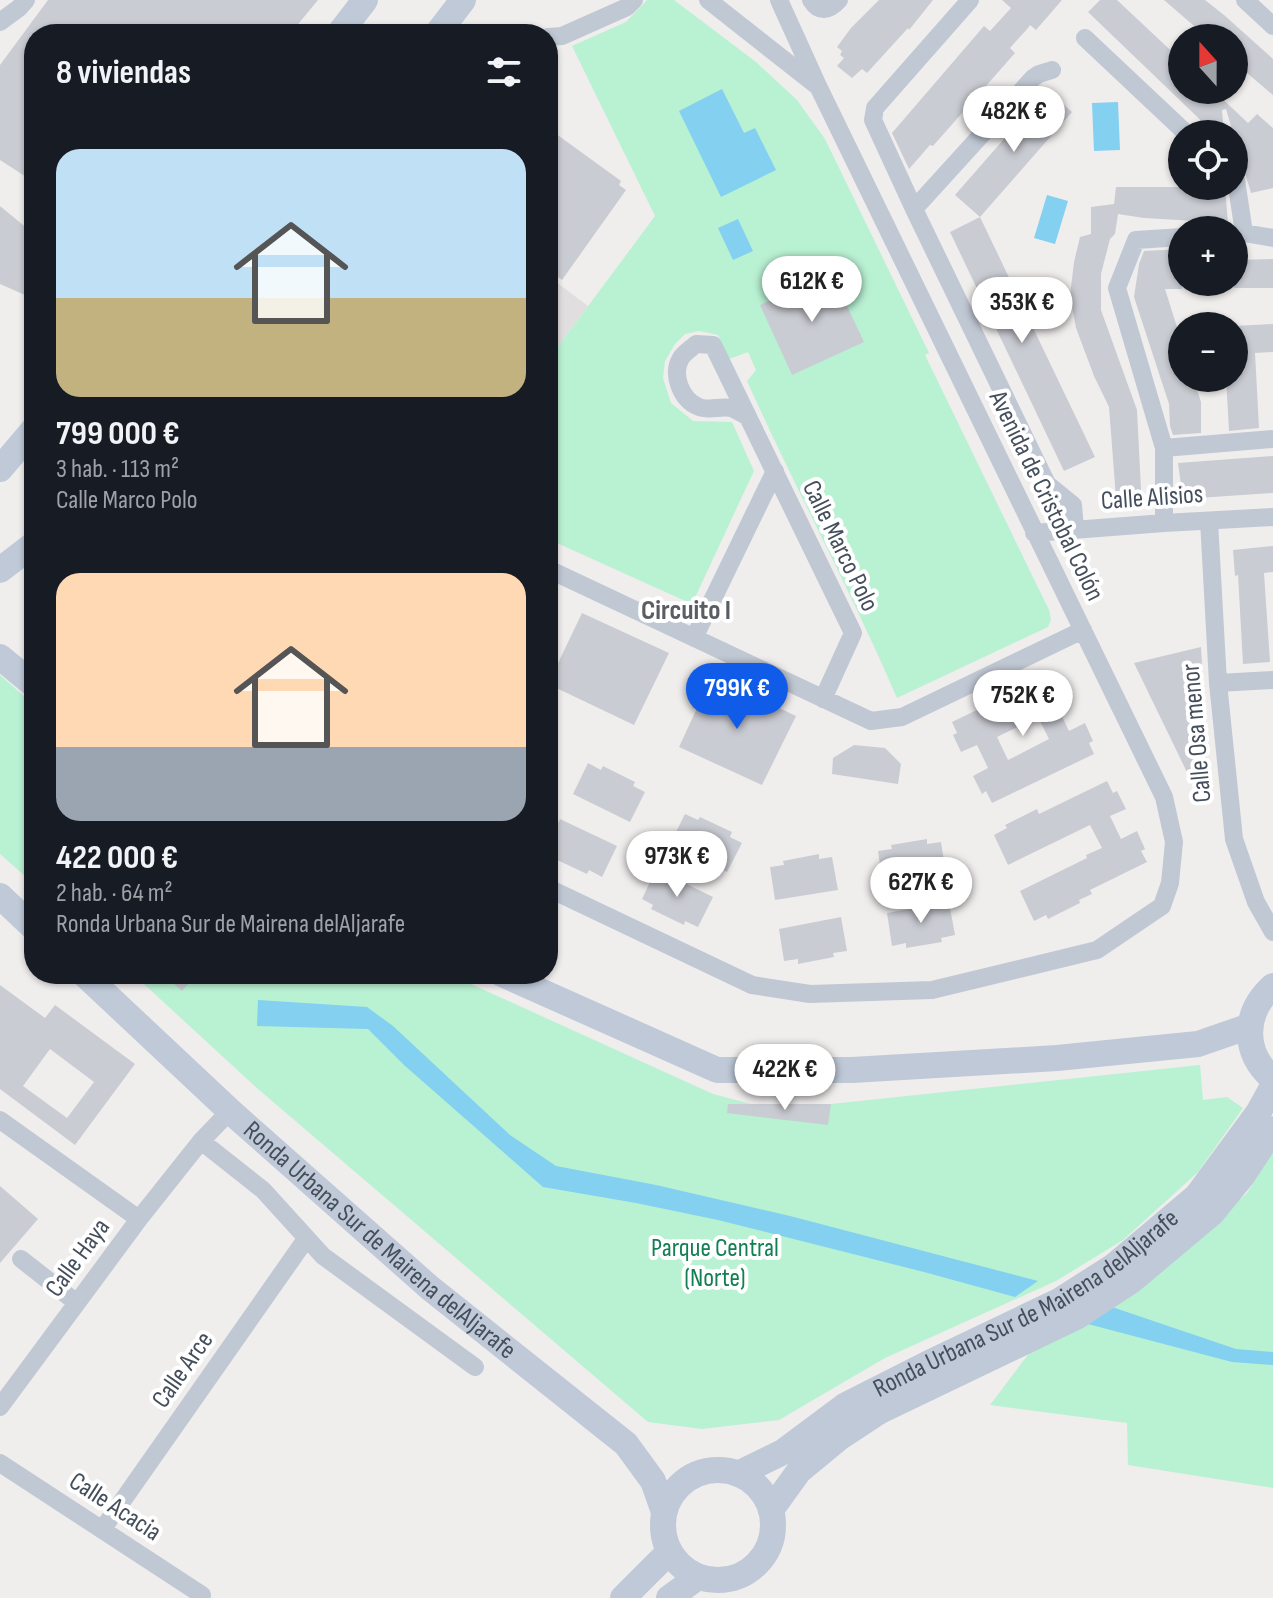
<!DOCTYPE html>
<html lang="es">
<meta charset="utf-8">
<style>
:root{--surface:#171b24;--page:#242831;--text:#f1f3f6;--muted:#9ea1a6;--accent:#105ce8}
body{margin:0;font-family:"Sofia Sans Condensed",sans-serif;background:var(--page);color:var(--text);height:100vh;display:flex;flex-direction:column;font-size:30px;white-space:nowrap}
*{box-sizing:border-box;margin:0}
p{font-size:26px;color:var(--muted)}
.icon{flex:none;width:44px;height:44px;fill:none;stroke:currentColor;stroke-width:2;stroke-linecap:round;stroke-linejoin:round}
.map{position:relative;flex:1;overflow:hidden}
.side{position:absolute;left:24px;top:24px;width:534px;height:960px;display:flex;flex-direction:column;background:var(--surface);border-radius:32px;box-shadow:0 2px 6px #0004}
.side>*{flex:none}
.needle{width:52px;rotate:339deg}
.buttons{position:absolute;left:1168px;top:24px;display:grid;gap:16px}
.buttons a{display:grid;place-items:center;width:80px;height:80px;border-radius:50%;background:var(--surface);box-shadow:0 2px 6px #0004;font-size:40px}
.price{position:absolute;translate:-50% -68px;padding:0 18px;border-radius:28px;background:#fff;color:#222;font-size:26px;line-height:52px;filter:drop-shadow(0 2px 4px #0008)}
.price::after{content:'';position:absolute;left:50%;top:48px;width:24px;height:18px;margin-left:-12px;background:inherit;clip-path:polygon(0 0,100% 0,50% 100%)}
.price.on{background:var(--accent);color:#fff}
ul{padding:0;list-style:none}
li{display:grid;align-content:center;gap:16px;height:424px;padding:0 32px}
li span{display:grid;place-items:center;height:248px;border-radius:24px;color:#555}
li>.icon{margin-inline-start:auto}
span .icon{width:144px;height:144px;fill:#fffc;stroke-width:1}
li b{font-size:34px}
h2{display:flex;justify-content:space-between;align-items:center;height:96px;padding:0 32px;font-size:34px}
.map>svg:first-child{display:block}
</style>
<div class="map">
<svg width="1273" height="1598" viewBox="0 0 1273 1598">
<rect width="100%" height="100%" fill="#f0eded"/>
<path fill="#e1dedf" d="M548 276 588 306 548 360Z"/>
<path fill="#b9f1d3" d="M647 0H674L756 62 797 100 825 139 929 353 925 355 1049 610 1051 620 1048 627 897 698C851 591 795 488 747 381L756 370 748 352 729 359 718 335 699 331 685 334 675 344 665 361 663 378 671 403 693 421 732 422 754 471 692 604 548 539V360L655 216 572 46 626 22Z
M0 675 34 705V884L0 854Z
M133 974H449L713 1094 751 1104H831L1200 1065 1203 1100 1227 1097 1243 1108 1198 1172 1123 1240 1056 1281 885 1358 779 1420 702 1429 648 1422 258 1089Z
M1273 1151V1488L1128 1465 1127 1423 990 1405 1033 1348 1141 1288 1247 1193Z"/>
<path fill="#83d0f0" d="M722 89 744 133 755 128 776 170 721 197 679 111Z
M1118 102 1120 150 1094 151 1092 103Z
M1047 195 1068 201 1055 244 1034 238Z
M738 219 753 251 733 260 718 228Z
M258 1000 367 1007 393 1026 510 1135 556 1166 656 1185 790 1216 1038 1281 1015 1297 924 1272 718 1220 636 1203 543 1187 404 1065 368 1029 257 1026Z
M1112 1307 1236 1349 1273 1352V1365L1232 1362 1088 1324Z"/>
<path fill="#caccd3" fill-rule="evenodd" d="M48 0H318L290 34H34V182L0 160V65Z
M879 0H933L909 30 908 28 867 73 862 69 852 78 837 66 844 58 840 55 842 51 837 47 851 28Z
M1002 0H1062L1036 30 1030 25 1028 28 1010 48 1015 53 933 146 930 145 909 169 892 133 984 26 990 31 1011 8Z
M1100 0H1117L1182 61V90H1213L1248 123 1257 114 1273 128V188L1251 193 1226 109 1222 110 1224 134H1215L1088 12Z
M1164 0H1205L1224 15 1273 59V95L1234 62V38H1208Z
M1047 90 1072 112 980 217 955 195Z
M548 128 621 181 619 185 626 190 562 280 548 269Z
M1116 187H1225L1228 223 1144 218 1118 214 1115 234 1110 239 1101 274V310L1137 410 1142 508 1117 511 1109 407 1094 376 1076 328 1070 296 1074 262 1080 237 1091 234V207L1114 204Z
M0 206 34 234V299L0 284Z
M980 217 1095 457 1064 471 950 232Z
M1182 249V289H1165L1182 343V378H1193L1201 402V433L1173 435 1170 426 1169 404 1134 297 1139 264 1144 251Z
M1273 259V288H1234V260Z
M831 272 864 342 792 375 760 305Z
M1273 324V352L1255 353 1259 428 1229 431 1226 378H1234V326Z
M1273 456V493L1183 499 1178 463Z
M1273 546V572L1264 573 1270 662 1243 664 1238 575 1235 576 1233 550Z
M582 613 669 653 634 725 548 684Z
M1201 647 1209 794 1200 799 1134 663Z
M1054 673 1060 685 1065 683 1073 701 1058 708 1069 731 1085 723 1093 741 1089 743 1094 754 992 803 986 791 982 794 973 776 988 768 977 745 961 752 953 735 957 733 952 722ZM1038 717 1049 739 1008 760 997 737Z
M712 676 796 716 762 785 679 747Z
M854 745 885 748 901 764 898 784 832 774 833 758Z
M588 763 601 770 603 766 635 782 633 786 645 792 630 822 573 794Z
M1107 781 1113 793 1117 791 1126 809 1110 816 1121 839 1137 831 1145 849 1141 851 1147 862 1090 890 1092 894 1079 900 1080 903 1048 919 1046 915 1034 921 1020 891 1087 858 1086 855 1102 848 1090 825 1008 865 994 835 1007 828 1005 825 1037 809 1039 814Z
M685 814 698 820 700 817 732 832 730 837 742 843 727 872 670 844Z
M560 819 617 846 602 877 589 870 587 874 555 859 557 854 548 850V843Z
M927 839V844L941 842 946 874 883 885 878 851 892 849 891 845Z
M819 854V859L832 857 838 890 775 900 770 867 784 865 783 861Z
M656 869 713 897 698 927 685 921 684 925 651 909 653 905 642 899Z
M949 902 955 935 941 938 942 942 906 948V943L892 946 887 913Z
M841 917 847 951 833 953 834 957 798 964V959L784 961 779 929Z
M163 974H197L182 991Z
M0 985 45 1018 55 1005 135 1064 75 1145 0 1089ZM50 1049 94 1082 67 1118 23 1086Z
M728 1104H831L828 1125 727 1113Z
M0 1186 38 1219 0 1263Z"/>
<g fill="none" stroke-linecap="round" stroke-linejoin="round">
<path stroke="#c0c8d4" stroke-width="18" d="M708 0 816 85
M811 0C819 13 829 11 839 0
M970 0 875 108 873 120 914 209 1047 484 1073 505 1075 529
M1245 0 1273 26
M0 22 19 8 26 0
M444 25 457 33 463 34
M548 37 562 36 627 7 634 0
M1085 38 1187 134
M1234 178 1236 180 1244 233
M914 209 1033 78 1039 74 1052 70
M1234 234 1244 233 1273 238
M748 417C743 414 736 410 731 408 720 406 709 411 699 407 681 400 671 374 681 358 684 353 692 348 696 344L713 345 853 633 823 699
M1164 448 1273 439
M1209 521 1218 683 1234 839 1256 902 1273 932
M1164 523V448L1117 288 1136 240 1182 237
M1034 533 1164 523 1273 517
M548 569 871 721 902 717 1083 630
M694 638 775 471
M1218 683 1273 680
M548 888 752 985 810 994 932 990 1097 950 1162 906 1170 883 1174 842 1164 797 818 86 779 0
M0 1120 139 1219
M201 1141 263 1190 323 1256 475 1367
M21 1259 77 1303
M0 1407 139 1219 201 1141 230 1111
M0 1463 202 1595
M102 1530 306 1239"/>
<g stroke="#bfc9d8" stroke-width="26">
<path d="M339 34 365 0"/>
<path d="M437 34 463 0"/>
<path d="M0 469 34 429"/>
<path d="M0 570 34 544"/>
<path d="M0 657 34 685"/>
<path d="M0 896 34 928"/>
<path id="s1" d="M84 974 230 1111 430 1288 626 1444 653 1481 664 1512"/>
<path d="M502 974 717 1070H852L1057 1058 1198 1044 1250 1026"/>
<path d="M1273 986C1243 1013 1242 1052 1273 1079"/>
<circle cx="718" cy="1525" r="55"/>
<path id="s2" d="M738 1474 783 1452 846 1405 927 1364 1059 1301 1114 1266 1197 1196 1258 1113 1273 1086"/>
<path d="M771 1510 799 1471 839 1438 880 1411 1078 1316 1131 1281 1212 1213 1243 1175 1273 1129"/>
<path d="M623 1598 669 1552"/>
<path d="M669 1598 698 1577"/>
</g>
</g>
<g text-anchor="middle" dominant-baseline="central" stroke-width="8" stroke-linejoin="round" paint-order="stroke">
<g font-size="26" fill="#454f5c" stroke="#fff">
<text transform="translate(1046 496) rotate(64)">Avenida de Cristobal Colón</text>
<text transform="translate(1152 498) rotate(-4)">Calle Alisios</text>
<text transform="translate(840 546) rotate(64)">Calle Marco Polo</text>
<text transform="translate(1197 733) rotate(-95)">Calle Osa menor</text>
<text stroke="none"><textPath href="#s1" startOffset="398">Ronda Urbana Sur de Mairena delAljarafe</textPath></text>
<text transform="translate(78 1258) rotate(-54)">Calle Haya</text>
<text stroke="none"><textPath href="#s2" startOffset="336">Ronda Urbana Sur de Mairena delAljarafe</textPath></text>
<text transform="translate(183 1370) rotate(-55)">Calle Arce</text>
<text transform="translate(115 1507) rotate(33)">Calle Acacia</text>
</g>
<g font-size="26" fill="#128053" stroke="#fff">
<text x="715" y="1248">Parque Central<tspan x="715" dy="30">(Norte)</tspan></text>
</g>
<g font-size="28" font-weight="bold" fill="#5a5d63" stroke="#fff">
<text x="686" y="610">Circuito I</text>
</g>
</g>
</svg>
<div class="buttons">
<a><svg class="needle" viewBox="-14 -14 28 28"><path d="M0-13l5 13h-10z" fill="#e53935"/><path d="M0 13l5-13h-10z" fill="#9ea1a6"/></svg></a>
<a><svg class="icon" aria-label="locate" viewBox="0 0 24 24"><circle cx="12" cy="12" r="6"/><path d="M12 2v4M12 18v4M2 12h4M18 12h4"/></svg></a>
<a>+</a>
<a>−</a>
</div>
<b class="price" style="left:1014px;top:154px">482K €</b>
<b class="price" style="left:812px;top:324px">612K €</b>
<b class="price" style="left:1022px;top:345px">353K €</b>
<b class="price on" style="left:737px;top:731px">799K €</b>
<b class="price" style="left:1023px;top:738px">752K €</b>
<b class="price" style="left:677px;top:899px">973K €</b>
<b class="price" style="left:921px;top:925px">627K €</b>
<b class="price" style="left:785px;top:1112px">422K €</b>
<section class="side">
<h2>8 viviendas<svg class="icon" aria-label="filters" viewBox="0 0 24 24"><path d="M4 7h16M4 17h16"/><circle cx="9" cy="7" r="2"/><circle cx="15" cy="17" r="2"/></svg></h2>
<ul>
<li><span style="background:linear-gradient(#bfe0f5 60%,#c2b280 0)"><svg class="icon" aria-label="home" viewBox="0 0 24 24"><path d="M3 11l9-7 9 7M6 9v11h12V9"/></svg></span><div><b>799 000 €</b><p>3 hab. · 113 m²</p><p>Calle Marco Polo</p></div></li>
<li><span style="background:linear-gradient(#ffd9b3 70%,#9aa5b1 0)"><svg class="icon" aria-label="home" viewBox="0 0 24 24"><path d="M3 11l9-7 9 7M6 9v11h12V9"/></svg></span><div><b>422 000 €</b><p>2 hab. · 64 m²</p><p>Ronda Urbana Sur de Mairena delAljarafe</p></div></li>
</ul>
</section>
</div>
